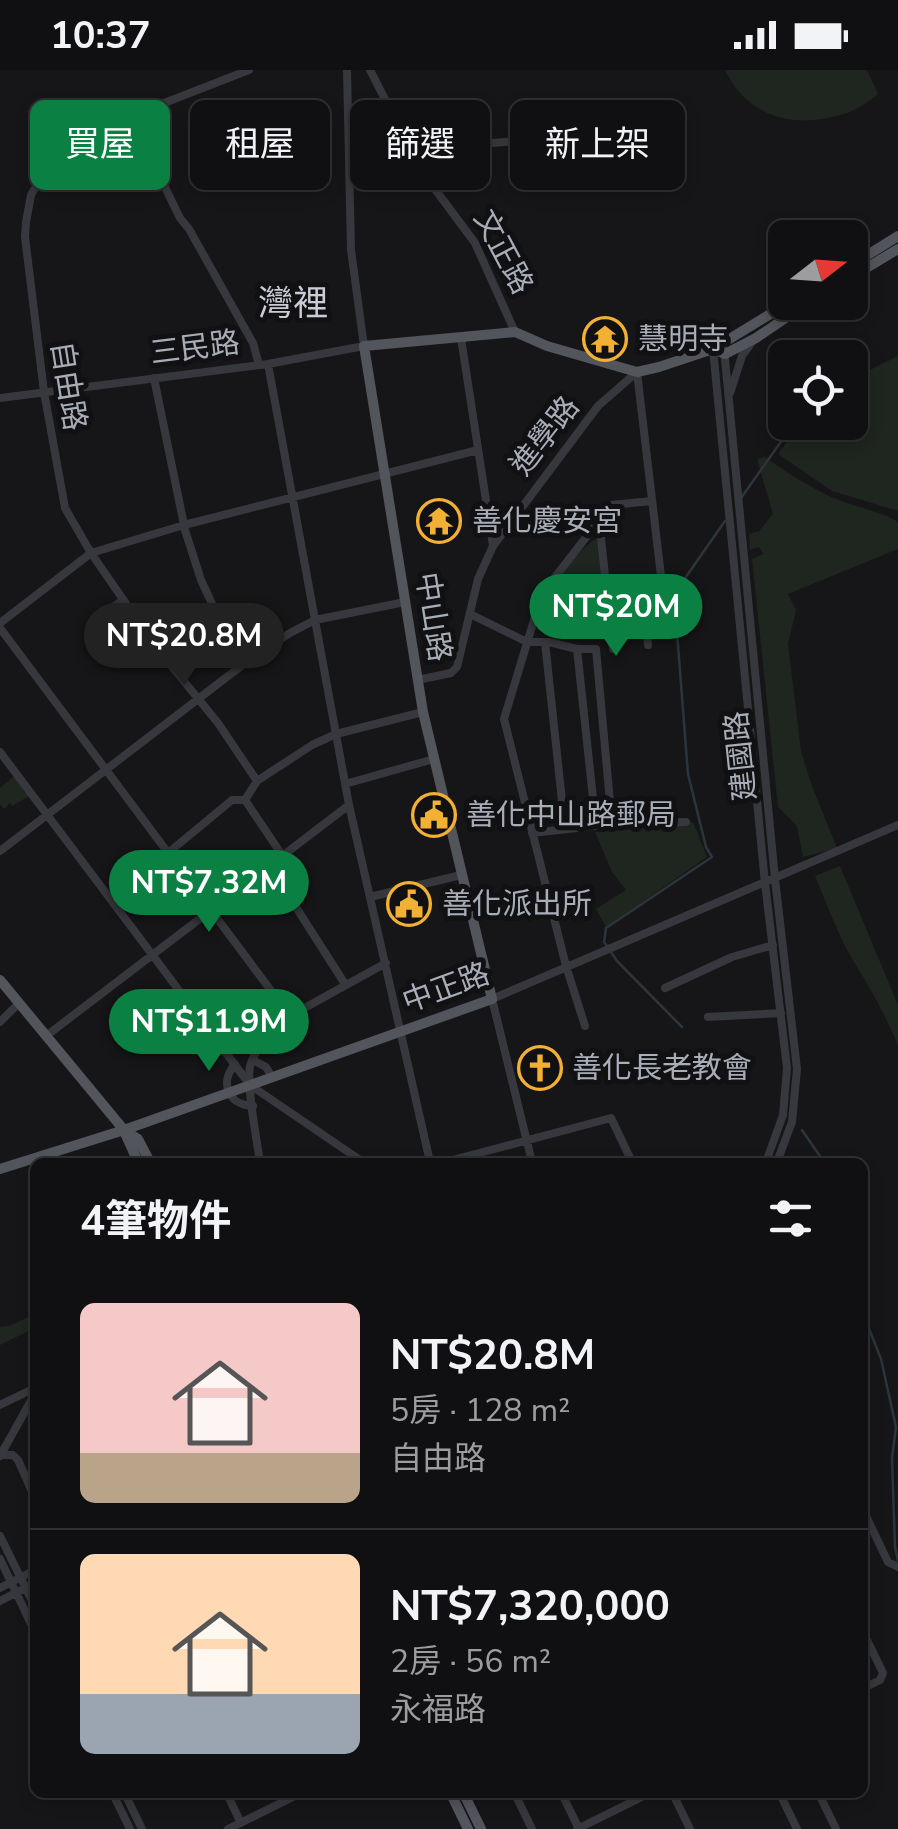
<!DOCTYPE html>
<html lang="zh-TW">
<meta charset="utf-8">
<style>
:root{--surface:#101012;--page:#1e1e20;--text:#f1f3f6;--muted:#9c9d9f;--line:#303032;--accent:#0b8043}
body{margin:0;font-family:"Nunito Sans","Noto Sans TC",sans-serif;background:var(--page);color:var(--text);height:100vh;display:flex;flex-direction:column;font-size:38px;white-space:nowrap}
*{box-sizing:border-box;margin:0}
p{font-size:32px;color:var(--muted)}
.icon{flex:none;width:55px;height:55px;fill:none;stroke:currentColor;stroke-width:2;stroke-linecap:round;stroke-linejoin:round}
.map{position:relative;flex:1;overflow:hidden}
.panel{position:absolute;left:30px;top:1088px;width:838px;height:640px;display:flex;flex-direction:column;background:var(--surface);border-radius:15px;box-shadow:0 5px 15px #0003,0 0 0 2px var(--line)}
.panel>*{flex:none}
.banner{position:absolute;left:30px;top:30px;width:840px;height:90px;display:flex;gap:20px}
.needle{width:65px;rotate:73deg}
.controls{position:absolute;left:768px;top:150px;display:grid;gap:20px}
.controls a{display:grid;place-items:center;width:100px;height:100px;border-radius:15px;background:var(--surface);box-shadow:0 5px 15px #0003,0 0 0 2px var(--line);font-size:50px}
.price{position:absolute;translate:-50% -85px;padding:0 22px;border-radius:35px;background:var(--accent);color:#fff;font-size:32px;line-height:65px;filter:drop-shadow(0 2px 5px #0008)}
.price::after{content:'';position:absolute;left:50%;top:60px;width:30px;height:22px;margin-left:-15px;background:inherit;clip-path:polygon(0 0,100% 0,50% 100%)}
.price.selected{background:#222;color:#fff}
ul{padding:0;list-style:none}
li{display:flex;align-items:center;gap:30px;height:250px;padding:0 50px}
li+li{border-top:2px solid var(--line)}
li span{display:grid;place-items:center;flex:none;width:280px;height:200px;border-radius:15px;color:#555}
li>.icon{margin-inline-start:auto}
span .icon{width:120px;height:120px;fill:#fffc;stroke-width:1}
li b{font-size:42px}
h2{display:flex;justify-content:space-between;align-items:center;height:120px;padding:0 50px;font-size:42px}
.tag{padding:0 35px;border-radius:15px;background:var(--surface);box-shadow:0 5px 15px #0003,0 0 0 2px var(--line);font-size:35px;line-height:90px}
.tag.selected{background:var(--accent);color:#fff}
.status{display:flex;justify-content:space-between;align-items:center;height:70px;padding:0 50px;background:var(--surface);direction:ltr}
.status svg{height:28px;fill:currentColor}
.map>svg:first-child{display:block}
</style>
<div class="status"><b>10:37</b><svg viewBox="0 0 49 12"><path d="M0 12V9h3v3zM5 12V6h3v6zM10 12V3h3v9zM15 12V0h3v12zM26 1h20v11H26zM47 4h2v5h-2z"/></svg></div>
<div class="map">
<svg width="898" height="1759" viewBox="0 0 898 1759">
<rect width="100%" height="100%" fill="#161618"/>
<path fill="#1e261f" d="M725 0H867L878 24C870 30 861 37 852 41 802 60 750 52 725 0Z
M898 286V441L832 421 778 384 801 353 850 352V307L872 299Z
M765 387C787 403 811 418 836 429 857 438 878 440 898 452V479L788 524 796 540 788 574 801 681 812 716 837 778 803 787 797 756 778 737 752 489 763 484 759 477 750 480 749 464 759 461 773 444 757 389Z
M597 468 599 469 614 565 537 560C542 527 568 487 597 468Z
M16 704 31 725 12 736 10 733 4 739 0 734V718Z
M693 752 707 787 606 857 596 839 626 820 612 802 595 762Z
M840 796 898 935V975C885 945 871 919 854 892 838 866 827 834 815 806Z
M35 1244V1258L0 1275V1257L9 1256Z"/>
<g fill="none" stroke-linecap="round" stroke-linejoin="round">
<path stroke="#2c353c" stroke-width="2.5" d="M850 303 865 299
M741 428 795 352
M607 876 604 872 606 858 712 787 706 777 688 704 674 524 725 451
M611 882 617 891 682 957
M802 1060 824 1092
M862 1241 881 1289 896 1357 892 1388 895 1477 898 1491"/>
<path stroke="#37383d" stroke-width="8" d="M249 0 87 63 71 72 47 98 31 125 26 152 25 167 44 322 65 438 91 483 156 577 218 653 257 711
M370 0 423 103 475 173 515 262
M130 45 180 148 189 159 253 273 259 295
M469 75 526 70
M461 268 493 476
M713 279 765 813 787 998 783 1045 766 1092
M724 279 775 809 797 999 792 1052 777 1092
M268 294 349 735 430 1092
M637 302 663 523
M154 308 185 460 201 510 213 536 249 590
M730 323 742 286 752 272
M0 328 268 294 364 276 351 180 347 0
M599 450 613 579
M644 521 648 575
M470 544 527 572H549L577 579H596L612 754
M95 550 123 530
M0 553 91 483 184 455 478 380
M0 558 290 946
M545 572 565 759
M577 579 596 756
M417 610 451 603 457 597 478 509 493 476 598 336 637 302
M0 682 250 1015 363 1092
M345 714 434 689
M245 730 282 785
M532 763 612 754 686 752
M0 781 249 590 290 563 315 550 405 532
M168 783 232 730H245L257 711 312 675 336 664 423 642
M269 795 345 914
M370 827 461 805
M665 918 732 887 773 875
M708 947 781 943
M0 952 18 934
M585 956 566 896 504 649 537 540 549 515 611 435 652 431
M46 966 349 735
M253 990 266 997 272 1007
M235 994C219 1013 228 1035 253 1036
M260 1092C257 1071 246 1015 250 996 255 978 275 958 290 946L386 893
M445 1092 611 1048 632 1092
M532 1092 492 929 898 755
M0 1335 35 1318
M1 1385H13L18 1390 35 1428
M0 1386 33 1327
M862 1448 866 1446 888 1492 898 1497
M0 1466 35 1537
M0 1489 35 1562
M0 1518 35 1500
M0 1531 35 1513
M862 1560 883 1603 880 1610 862 1619
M112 1722 130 1759
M124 1722 142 1759
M226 1722 241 1753
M514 1722 532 1759
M561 1722 579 1759
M672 1722 690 1759
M779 1722 797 1759
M818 1722 836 1759
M228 1759 303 1722
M577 1759 652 1722"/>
<path stroke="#53555c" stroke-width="10" d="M850 196 898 166
M850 208 898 179
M713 279 725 284 756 268 809 232
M0 910 124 1060 138 1069 150 1092
M124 1061 138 1092
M0 1099 124 1060 492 929 423 642 364 276 515 262 547 276 637 302 659 297 713 279 790 232
M450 1722 468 1759
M463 1722 481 1759"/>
</g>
<defs>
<g id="temple-ring" transform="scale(2.25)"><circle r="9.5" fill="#111113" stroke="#f2b134" stroke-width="1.5"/><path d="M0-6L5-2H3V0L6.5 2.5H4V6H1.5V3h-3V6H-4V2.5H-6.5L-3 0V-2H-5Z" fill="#f2b134"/></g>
<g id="civic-ring" transform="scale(2.25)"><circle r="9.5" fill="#111113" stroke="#f2b134" stroke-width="1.5"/><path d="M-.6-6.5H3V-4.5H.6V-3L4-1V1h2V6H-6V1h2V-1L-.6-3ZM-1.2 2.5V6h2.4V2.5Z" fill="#f2b134"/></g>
<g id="church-ring" transform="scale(2.25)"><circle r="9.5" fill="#111113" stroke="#f2b134" stroke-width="1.5"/><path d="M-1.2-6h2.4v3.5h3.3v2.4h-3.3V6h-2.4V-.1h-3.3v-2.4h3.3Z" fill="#f2b134"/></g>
</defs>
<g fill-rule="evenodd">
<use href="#temple-ring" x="605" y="269"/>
<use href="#temple-ring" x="439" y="451"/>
<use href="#civic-ring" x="434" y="745"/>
<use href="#civic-ring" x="409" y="834"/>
<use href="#church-ring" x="540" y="998"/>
</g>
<g text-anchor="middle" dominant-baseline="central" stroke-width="10" stroke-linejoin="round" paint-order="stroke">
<g font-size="30" fill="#a8adb8" stroke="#111113">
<text transform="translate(503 182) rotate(62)">文正路</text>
<text transform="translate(195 278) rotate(-7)">三民路</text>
<text transform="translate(68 316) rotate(81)">自由路</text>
<text transform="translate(545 366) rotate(-52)">進學路</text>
<text transform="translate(433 547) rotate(81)">中山路</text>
<text transform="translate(741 686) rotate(-96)">建國路</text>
<text transform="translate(446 918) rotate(-20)">中正路</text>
</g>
<g font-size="30" fill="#a8adb8" stroke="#111113" text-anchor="start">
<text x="638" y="269">慧明寺</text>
<text x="472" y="451">善化慶安宮</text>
<text x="466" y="745">善化中山路郵局</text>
<text x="442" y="834">善化派出所</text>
<text x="572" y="998">善化長老教會</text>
</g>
<g font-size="35" fill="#c9ccd4" stroke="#111113">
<text x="293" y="233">灣裡</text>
</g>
</g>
</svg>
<div class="controls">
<a><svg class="needle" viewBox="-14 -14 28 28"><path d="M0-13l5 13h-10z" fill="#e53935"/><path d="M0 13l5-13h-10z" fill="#9c9d9f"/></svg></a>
<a><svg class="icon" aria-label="locate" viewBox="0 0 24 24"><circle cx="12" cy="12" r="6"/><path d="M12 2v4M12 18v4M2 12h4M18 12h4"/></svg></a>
</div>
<b class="price" style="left:616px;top:589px">NT$20M</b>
<b class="price selected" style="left:184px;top:618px">NT$20.8M</b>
<b class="price" style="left:209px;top:865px">NT$7.32M</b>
<b class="price" style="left:209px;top:1004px">NT$11.9M</b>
<div class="banner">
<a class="tag selected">買屋</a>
<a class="tag">租屋</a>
<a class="tag">篩選</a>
<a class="tag">新上架</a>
</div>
<section class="panel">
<h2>4筆物件<svg class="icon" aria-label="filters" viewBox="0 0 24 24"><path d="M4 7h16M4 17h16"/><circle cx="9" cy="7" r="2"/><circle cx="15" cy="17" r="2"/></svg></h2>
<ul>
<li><span style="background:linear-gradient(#f6c9c9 75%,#b9a48a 0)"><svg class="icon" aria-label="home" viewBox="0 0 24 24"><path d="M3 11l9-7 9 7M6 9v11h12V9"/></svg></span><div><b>NT$20.8M</b><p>5房 · 128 m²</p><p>自由路</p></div></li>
<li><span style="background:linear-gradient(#ffd9b3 70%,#9aa5b1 0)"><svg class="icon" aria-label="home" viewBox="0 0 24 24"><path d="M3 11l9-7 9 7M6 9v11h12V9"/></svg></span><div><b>NT$7,320,000</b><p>2房 · 56 m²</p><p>永福路</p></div></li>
</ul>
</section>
</div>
